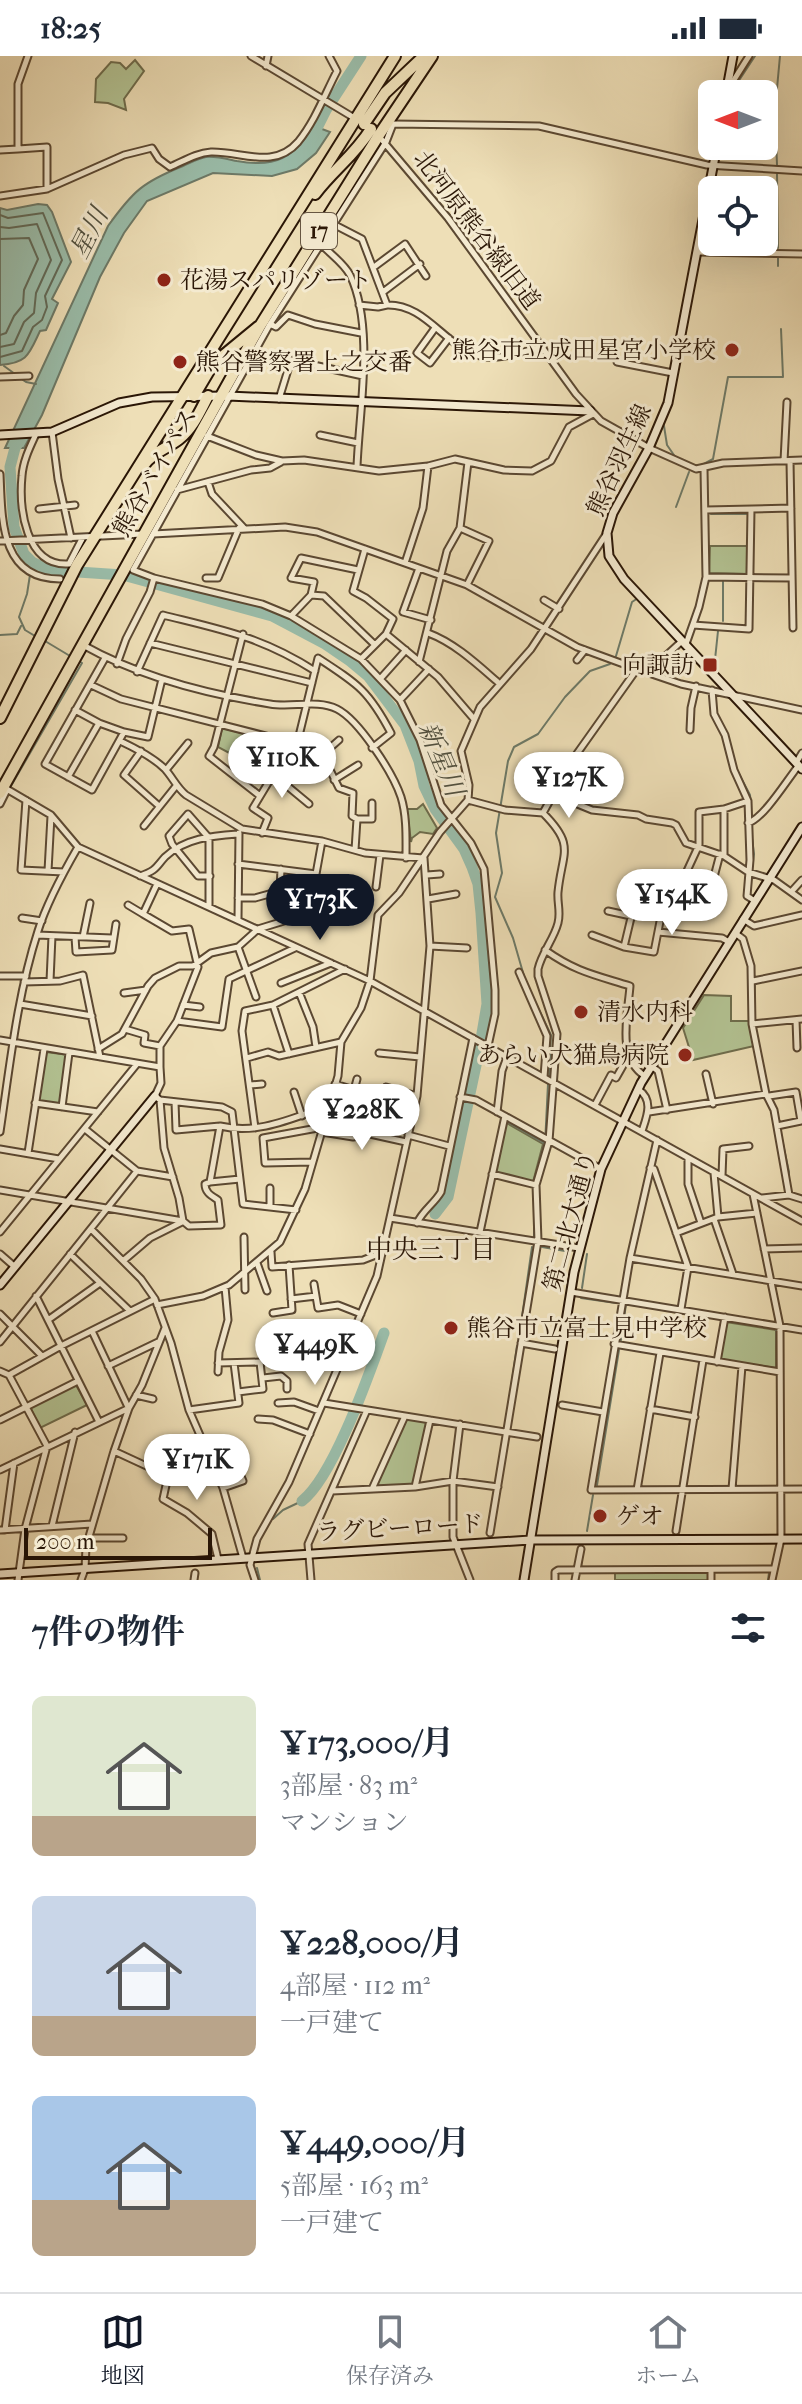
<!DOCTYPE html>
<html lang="ja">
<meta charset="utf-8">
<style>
:root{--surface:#fff;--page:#f6f6f7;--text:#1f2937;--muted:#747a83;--line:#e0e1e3;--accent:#111827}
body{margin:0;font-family:"IM FELL French Canon","Noto Serif JP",serif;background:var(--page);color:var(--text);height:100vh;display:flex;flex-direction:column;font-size:30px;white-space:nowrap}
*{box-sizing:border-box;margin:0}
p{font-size:26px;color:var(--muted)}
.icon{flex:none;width:44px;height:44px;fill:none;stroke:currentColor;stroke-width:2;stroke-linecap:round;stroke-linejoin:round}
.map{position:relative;height:1524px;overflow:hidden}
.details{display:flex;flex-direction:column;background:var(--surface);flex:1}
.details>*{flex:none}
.needle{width:52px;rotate:270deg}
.controls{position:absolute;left:698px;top:24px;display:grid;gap:16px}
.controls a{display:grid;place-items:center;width:80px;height:80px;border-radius:12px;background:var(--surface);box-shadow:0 8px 32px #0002;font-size:40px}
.scale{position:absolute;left:24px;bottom:20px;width:188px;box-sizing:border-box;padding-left:8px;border:4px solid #2a1606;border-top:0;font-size:22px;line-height:28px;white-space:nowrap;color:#2a1606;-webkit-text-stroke:6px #f4ead0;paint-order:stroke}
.price{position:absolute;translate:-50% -68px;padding:0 18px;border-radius:28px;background:#fff;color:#222;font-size:26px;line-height:52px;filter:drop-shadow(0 2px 4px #0008)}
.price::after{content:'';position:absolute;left:50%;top:48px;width:24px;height:18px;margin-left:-12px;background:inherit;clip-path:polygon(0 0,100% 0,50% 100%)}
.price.on{background:var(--accent);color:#fff}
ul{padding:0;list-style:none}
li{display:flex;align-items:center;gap:24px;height:200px;padding:0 32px}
li span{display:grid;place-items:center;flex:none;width:224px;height:160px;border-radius:12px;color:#555}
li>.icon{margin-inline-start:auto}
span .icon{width:96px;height:96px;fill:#fffc;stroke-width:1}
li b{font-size:34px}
h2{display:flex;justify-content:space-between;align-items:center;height:96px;padding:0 32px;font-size:34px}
.status{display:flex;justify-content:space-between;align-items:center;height:56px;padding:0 40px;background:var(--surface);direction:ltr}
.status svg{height:22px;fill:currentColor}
.dock{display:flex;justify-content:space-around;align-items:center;height:112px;border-top:2px solid var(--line);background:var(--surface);font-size:22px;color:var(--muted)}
.dock a{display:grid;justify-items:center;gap:4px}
.dock .on{color:var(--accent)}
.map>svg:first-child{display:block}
</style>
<div class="status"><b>18:25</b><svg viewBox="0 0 49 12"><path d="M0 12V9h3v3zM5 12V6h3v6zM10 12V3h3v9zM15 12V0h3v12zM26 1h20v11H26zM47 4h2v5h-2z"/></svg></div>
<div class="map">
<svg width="802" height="1524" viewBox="0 0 802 1524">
<rect width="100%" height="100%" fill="#eedfb7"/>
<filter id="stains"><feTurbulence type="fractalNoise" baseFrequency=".0025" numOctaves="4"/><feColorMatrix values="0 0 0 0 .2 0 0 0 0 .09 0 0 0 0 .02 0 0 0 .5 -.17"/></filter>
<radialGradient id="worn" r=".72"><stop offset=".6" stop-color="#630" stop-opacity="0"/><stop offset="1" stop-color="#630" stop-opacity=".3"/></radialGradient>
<path fill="#b3c393" stroke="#6e6c4c" stroke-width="2" d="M135 4 144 15 124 43 126 54 108 47 95 46 96 23 111 6 120 7 126 13Z
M710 490H747L748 518 709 517Z
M222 672 257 681 244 705 218 691Z
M423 748 437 772 433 778 420 776 412 782 411 786 407 753H417Z
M704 939 731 940V965H749L754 990 693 1004 683 972Z
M46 996 69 999 60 1048 38 1045Z
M505 1066 543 1088 533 1126 494 1117Z
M726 1266 776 1274V1312L720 1304Z
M76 1329 87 1349 40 1372 30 1351Z
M406 1362 428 1365 414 1429 376 1431Z
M615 1517H708V1524H615Z"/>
<path fill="#9abdaa" stroke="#6d7a68" stroke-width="2" d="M314 70 330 76 316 97 297 113 272 120 213 117 147 145 124 177 100 221 42 359 24 392H5L108 170C133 135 143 126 183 110 190 107 199 102 206 101 216 100 227 103 237 105 277 112 292 102 314 70Z
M38 148 47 149 52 156 71 206 52 243 58 247 46 274 40 275C29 298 28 307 0 309V152L7 154Z"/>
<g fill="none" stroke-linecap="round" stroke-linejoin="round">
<path stroke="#626a58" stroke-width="2" d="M0 159 8 162 43 157 62 204 45 240 47 251 42 264 33 271 22 295 0 301
M0 171 9 172 37 168 51 204 36 237 34 257 24 266 14 288 0 291
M0 183 29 182 38 203 24 234 23 249 14 260 6 277 0 279"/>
<path stroke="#6d7a68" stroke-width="2" d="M736 29 755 0
M777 109 775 54 780 0
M777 118 778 192
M778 200V210
M4 310 15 318
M20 322 26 326 36 328
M664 370 667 389 676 402
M692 409 700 410 713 403 728 321H783L781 273
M701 417 702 425
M676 451 689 416
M711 458H747
M32 506 27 538 19 561 25 574 35 580
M723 565V522
M0 579 17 578 21 570
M45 585 70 600
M714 613 718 575
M737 714 750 739 751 748
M11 730 82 607 79 605
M751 774 754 798 752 811
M526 927 513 882 495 841 502 817 496 777 508 705 514 691 538 678 565 641 590 615 610 608 616 600 632 546 638 542
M531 937 551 979 549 1022
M754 942 755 928
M508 1066 544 1087
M780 1074 789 1116 788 1125
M538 1113 545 1088 548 1028
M534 1132V1182
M542 1191 565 1195
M582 1232 587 1198
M581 1242 616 1247
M729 1265 776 1272 778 1310
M519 1282 532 1191
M621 1284 626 1248 720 1263
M778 1321V1428
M506 1366 517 1290
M597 1429 619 1294
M273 1463 283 1454 302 1445
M587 1475 593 1439
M487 1477 494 1436
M581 1511 583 1492
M257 1512 260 1524
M768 1524 769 1517"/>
<path stroke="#9abdaa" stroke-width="11" d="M312 82 326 54 361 0
M21 383 15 392 10 411 14 471 24 498 32 506 48 514 123 519 272 560 325 588 350 605 368 620 405 669 419 705 424 730 435 753 464 793 472 811 478 828 481 857 487 948 479 995 448 1141 435 1158
M302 1445C334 1420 369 1318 384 1277"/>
<g stroke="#5b4832" stroke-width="9">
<path id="street" d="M28 0 18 28V93L47 91V133
M251 0 356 63
M266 10 268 0
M728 28 732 27 749 0
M377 78 448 162 576 338 601 365 649 392 696 413 723 407 802 404
M0 94 18 93
M0 140 47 133 124 99 152 92 159 103 170 111C184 105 196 97 211 96 241 95 274 114 298 86 315 65 325 38 337 15L329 0
M333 168 362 183 387 249C426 248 444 290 480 300 499 305 524 295 543 291
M320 187C329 197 344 207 350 219 375 271 359 355 357 411
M697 196 802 198
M374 211 405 188 426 220
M383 236 420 208
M359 249 378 251 387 249
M270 268 276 271 288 259 315 268 361 277
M435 272 417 297 430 307 449 282
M617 306 673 317
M0 321 29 320
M279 343 291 304 363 320
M52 376 58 423 71 482
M36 378C30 391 23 405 22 420 19 451 25 511 69 508L83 481
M320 379 358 387
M207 380 256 399 282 405 304 404 379 415 428 410 455 403 504 414 532 415 551 405 569 371 593 358
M784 405 787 346
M790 405 793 572
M0 418C2 463 0 523 60 523
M208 426 212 438 243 471
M177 434 251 414 270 412 281 406
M39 453 75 449
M706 454 791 452
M460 472 489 485 467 529
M153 478 285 471 317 476 467 529 577 591 637 613 681 628 802 654
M0 485 143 478
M365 493 353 535 366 542 393 563 386 578
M405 507 423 452 428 410
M419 512 403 556 431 564
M706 521 792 522
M206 522H218L239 472
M311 539 324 540 374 588
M544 544 559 553
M291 560 311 539 314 526 291 522 301 502 358 514
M693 569 749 573 751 454
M428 577C455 587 478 609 500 628
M243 578 214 691 209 700 260 740
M150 587 312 627
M686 588 699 551 706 521 704 413
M83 589C138 620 207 638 270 648 291 652 317 643 337 653 359 664 393 717 401 741 407 760 406 783 406 802
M105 602 45 708 92 734 124 676 148 681 162 623
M361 603 386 578 438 621 474 663
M577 604 585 594
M419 606 447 495 460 472 468 406
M117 608 126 583 150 536 154 522
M137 616 163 559C223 574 262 581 315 615
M648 616 682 585
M381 622 406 594
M91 629 121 643 297 688 318 602C358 628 369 635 391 677L372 692
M712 634 714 658 725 679 734 714 748 745 750 804 747 840 755 845
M400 644 429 613
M75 654 99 667 124 676
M690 674 691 652 696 630
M299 679 315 684 339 732 353 737 352 760 357 763 355 794
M120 685C135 692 153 701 165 713 173 722 177 732 186 739L242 773 322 785 365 797 423 802
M141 695 124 719 159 750
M322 699 339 684
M249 700 276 714
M247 704 260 679
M796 707 802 697
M166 714 188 687
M274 719 309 748
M68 721 99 667
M334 724 358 709
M5 732 51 759 78 791 370 925 802 1165
M553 738 592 754 638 759 646 763 672 767 676 769 686 787 724 800 748 816 774 824 802 844
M26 744 21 814 64 816
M468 744 505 754 543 757 571 706 637 613
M0 748 7 734
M724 753V800
M357 763H372V747
M748 767C764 762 787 724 799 709
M144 770 176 730
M262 777 268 762 253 752 292 687
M48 815 51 760
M316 818 322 785
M427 819 440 818
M140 820C157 814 155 812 165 801 185 782 212 780 238 778
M157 828 143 858 172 875 189 873 198 911 177 965 160 990V1011
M680 830 701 837 710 836 720 798
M376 831 380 799
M678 833 640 824 624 891 654 896 663 850 674 843 699 789V756L724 753 748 745
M792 835 802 824
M238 842H255L280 835 281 813
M428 843 456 838
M128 849 143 858
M209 851V782L188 758 169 780 172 788 198 820H210
M608 855 631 860
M22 862 42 865
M238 863 239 777
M743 863 754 870 802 859
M658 876 722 882 729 886
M735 877 743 883 751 910 752 968 766 1038 774 1054 789 1139
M37 879 112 882
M592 879 624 891
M75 881 76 896 112 894 116 868
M83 881 90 847
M430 890 467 892
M238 891 256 941
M545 894C576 916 595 919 630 930 628 958 616 1002 645 1020
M519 916 547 980 544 1021
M0 920H26
M50 925 52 880
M753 925 802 915
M24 926 60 925 83 919 100 1001
M281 927 331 907
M299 936 313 971 316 991
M124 937 146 934
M20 948 92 960
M183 949 200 951
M273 949 289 998
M796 964 797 992
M177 965 222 971 229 923 295 892
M752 968 802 963
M125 973 145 979 144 987 160 990
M0 984 160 1011 161 1027 155 1040 160 1044 222 1051 232 1056 243 1148 296 1154
M488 990 495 958V934L484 813 471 787 441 749 420 684 400 644 361 603 291 560 262 548 154 522 133 514 270 268 386 86 393 68 539 70 707 109 802 115
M98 993 122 978 148 930 155 922 179 910H193L211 897 238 891 258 873 284 865 314 850 316 818 238 808
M379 997 420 1001
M247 1002 268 996 279 1000 341 986
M651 1010 658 1015 667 1054
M706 1018 713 1048
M335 1028 354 1034 357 1023
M250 1029 262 1028
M638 1033C654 1044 647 1060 642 1075
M294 1036 302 1060
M769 1040 796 1036 801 1065 777 1070
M460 1041 476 1044 601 1113
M160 1044 164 1092 179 1142 183 1165
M175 1046 176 1074 220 1070
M35 1047 98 1056
M595 1049 611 1019 616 1022 629 999
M62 1051 69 997
M328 1053 355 1061
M414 1055 381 1044 386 1031 417 1040
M497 1056 502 1015 507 1001
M649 1056 766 1038
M384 1063 410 1070
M255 1072 242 975 245 955 273 949 345 913
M0 1076C10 1009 17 940 38 875 47 846 63 817 78 791
M322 1076 353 1081 370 1078 406 1086
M408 1079 449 1090
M657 1084 630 1202 591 1434 802 1433
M0 1093 59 1103
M28 1097 44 993
M688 1103V1128L701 1167
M312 1106 265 1107 263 1082 323 1071
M650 1112 654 1113 688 1211 681 1253
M137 1115 173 1121
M714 1117 718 1161
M492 1118 536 1129
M722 1120 723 1093 749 1090
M210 1126 240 1123
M0 1134 183 1165 189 1170 221 1169 218 1144C212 1140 205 1137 205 1128L210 1126 220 1070C259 1079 292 1062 328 1050
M753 1138 780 1270 781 1483 772 1524
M762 1142 789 1139 802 1143
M270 1151V1132
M390 1162 579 1192
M714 1163 733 1218
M417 1167C423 1154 434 1148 441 1136L473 982
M91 1173 141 1223 155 1243 171 1287 189 1354 223 1432 243 1502
M0 1176 137 1008
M480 1176 505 1060
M676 1177 718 1161 757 1157
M244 1181 245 1234
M764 1193 802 1192
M271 1196 272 1211 363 1204 381 1197
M0 1198 15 1211
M70 1198 130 1255
M630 1202 802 1230
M123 1205 150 1182 182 1166
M257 1207 267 1235
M314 1228 318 1252 338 1249 361 1258
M571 1236 802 1274
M36 1240 98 1364
M291 1243 316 1240
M157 1249 203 1240 229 1229 280 1186 305 1133 338 1020 341 986 361 952 370 925 378 859 399 837 440 776 468 744 469 729 461 695 480 651 531 593 607 477
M273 1257 292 1254 289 1209
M0 1258 42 1300
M48 1264 100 1227
M92 1275 128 1351
M0 1286 137 1115 85 1073
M521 1287 555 1293
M614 1288 780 1316
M293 1294 288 1282 343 1279 351 1281
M717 1306 725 1261
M218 1307 260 1306 263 1333 238 1336
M313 1308 312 1295 328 1293 344 1299
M108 1310 158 1286
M0 1315 9 1319 47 1390 25 1473 18 1524
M218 1316 219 1296 228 1264 225 1231
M9 1319 61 1290 155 1243
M263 1322 281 1320 287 1325V1333
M136 1339 153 1343
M278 1347 294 1346 319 1355
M324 1347 537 1381
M562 1349 603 1356
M650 1353 695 1361
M189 1354 239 1347 234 1307
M258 1363 273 1364 310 1378
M0 1364 78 1325
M460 1368 453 1425V1481L470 1524
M114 1395 168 1420
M0 1414 129 1352
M218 1420C196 1426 188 1416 168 1420L163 1443 187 1457 212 1478 218 1503
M415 1431 430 1364
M223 1432 243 1425 237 1411
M372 1433 405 1360
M732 1433 742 1310
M637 1434 660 1297
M332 1435 415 1431 453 1425 498 1431
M52 1470 75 1376
M0 1474 92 1468
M5 1474 14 1407
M676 1475 703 1304
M490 1477 538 1185 536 1129 549 1085 557 978 538 920V913C542 896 554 883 558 867 561 856 557 847 558 836 562 796 576 790 543 757
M89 1482H123
M711 1514V1524
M81 1524 85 1513 86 1491 114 1395 129 1352 142 1329 165 1272
M194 1524 195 1517
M255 1524 250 1509 257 1483 289 1426 377 1220 417 1040 430 890 424 802
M311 1524 308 1488 367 1354
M555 1524V1516L558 1514 774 1513
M575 1524 581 1493"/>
</g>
<g stroke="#2a1606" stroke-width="11">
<path id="secondary" d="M726 38 733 0
M717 90 668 347 649 392 613 457 607 477 609 500 624 523 802 713
M0 379 52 376 119 347 152 341 228 340 590 355
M0 1229 155 1040
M0 1518 530 1484 802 1483
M524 1524 574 1216 601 1113 641 1027 802 771"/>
</g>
<g stroke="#2a1606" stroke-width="14">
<path id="highway" d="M364 68 385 37 424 0
M315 138C333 114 354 100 371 73
M194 340 213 308 258 271
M143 410C153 396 166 393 179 383 193 372 200 355 208 340
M0 662 77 509 395 0
M0 737 260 270 379 79 432 0"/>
</g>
<use href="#street" stroke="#f4ead0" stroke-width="5"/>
<use href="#secondary" stroke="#f4ead0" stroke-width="7"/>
<use href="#highway" stroke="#eedfb7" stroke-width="10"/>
</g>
<g fill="#8f2418" stroke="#f4ead0" stroke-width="3">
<circle cx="164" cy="224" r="8"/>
<circle cx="732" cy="294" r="8"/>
<circle cx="180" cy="306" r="8"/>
<rect x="702" y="601" width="16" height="16" rx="4"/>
<circle cx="581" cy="956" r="8"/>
<circle cx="685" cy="999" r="8"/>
<circle cx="451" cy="1272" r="8"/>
<circle cx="600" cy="1460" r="8"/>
</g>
<g text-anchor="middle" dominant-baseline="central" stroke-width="6" stroke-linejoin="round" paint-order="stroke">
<rect fill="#f4ead0" stroke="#675643" stroke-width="2" x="301" y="157" width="36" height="36" rx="6"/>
<g font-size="22" font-weight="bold" fill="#2a1606">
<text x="319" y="175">17</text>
</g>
<g font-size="24" fill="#2a1606" stroke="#f4ead0">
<text transform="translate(477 174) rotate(53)">北河原熊谷線旧道</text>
<text transform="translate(619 404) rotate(-65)">熊谷羽生線</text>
<text transform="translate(155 416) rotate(-60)">熊谷バイパス</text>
<text transform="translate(570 1165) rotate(-75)">第二北大通り</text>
<text transform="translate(400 1472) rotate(-3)">ラグビーロード</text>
</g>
<g font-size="24" fill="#2a1606" stroke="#f4ead0" text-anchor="start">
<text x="180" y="224">花湯スパリゾート</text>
<text x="716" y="294" text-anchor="end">熊谷市立成田星宮小学校</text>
<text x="196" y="306">熊谷警察署上之交番</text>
<text x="694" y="609" text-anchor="end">向諏訪</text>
<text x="597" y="956">清水内科</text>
<text x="669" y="999" text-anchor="end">あらい犬猫鳥病院</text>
<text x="467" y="1272">熊谷市立富士見中学校</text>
<text x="616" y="1460">ゲオ</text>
</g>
<g font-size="26" font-style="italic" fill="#51503f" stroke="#f4ead0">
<text transform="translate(89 177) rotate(-63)">星川</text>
<text transform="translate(441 703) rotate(67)">新星川</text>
</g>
<g font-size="26" fill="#2a1606" stroke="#f4ead0">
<text x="431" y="1193">中央三丁目</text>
</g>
</g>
<rect width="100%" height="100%" filter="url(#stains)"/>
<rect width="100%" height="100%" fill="url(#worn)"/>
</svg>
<div class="controls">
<a><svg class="needle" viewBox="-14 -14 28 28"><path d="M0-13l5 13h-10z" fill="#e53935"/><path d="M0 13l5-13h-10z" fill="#747a83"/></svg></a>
<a><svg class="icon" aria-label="locate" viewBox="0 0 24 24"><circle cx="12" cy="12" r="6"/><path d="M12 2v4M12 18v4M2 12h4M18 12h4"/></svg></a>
</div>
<div class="scale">200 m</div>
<b class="price" style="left:282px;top:744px">¥110K</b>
<b class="price" style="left:569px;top:764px">¥127K</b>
<b class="price" style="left:672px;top:881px">¥154K</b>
<b class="price on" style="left:320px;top:886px">¥173K</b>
<b class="price" style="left:362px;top:1096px">¥228K</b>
<b class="price" style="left:315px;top:1331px">¥449K</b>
<b class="price" style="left:197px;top:1446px">¥171K</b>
</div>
<section class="details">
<h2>7件の物件<svg class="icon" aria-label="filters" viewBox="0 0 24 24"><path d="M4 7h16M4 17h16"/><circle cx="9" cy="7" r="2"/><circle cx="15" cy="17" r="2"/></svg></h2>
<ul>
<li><span style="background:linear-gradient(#dfe7d0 75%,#b9a48a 0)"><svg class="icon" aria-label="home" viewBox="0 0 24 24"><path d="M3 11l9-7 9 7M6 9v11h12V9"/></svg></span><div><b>¥173,000/月</b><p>3部屋 · 83 m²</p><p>マンション</p></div></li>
<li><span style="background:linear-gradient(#c9d6e8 75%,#b9a48a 0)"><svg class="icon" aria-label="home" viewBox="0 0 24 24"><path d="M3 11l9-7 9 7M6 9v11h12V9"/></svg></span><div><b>¥228,000/月</b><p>4部屋 · 112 m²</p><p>一戸建て</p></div></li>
<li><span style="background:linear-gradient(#a9c7e8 65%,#b9a48a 0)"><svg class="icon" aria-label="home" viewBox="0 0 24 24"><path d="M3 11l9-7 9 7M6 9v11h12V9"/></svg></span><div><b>¥449,000/月</b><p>5部屋 · 163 m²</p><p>一戸建て</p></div></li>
</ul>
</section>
<nav class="dock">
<a class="on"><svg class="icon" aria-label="map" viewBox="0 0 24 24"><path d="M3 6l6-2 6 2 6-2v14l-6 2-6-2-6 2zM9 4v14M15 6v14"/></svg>地図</a>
<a><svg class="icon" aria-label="saved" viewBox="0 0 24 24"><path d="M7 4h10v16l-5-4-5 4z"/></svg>保存済み</a>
<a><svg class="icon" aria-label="home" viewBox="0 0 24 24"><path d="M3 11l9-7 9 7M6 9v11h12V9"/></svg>ホーム</a>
</nav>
